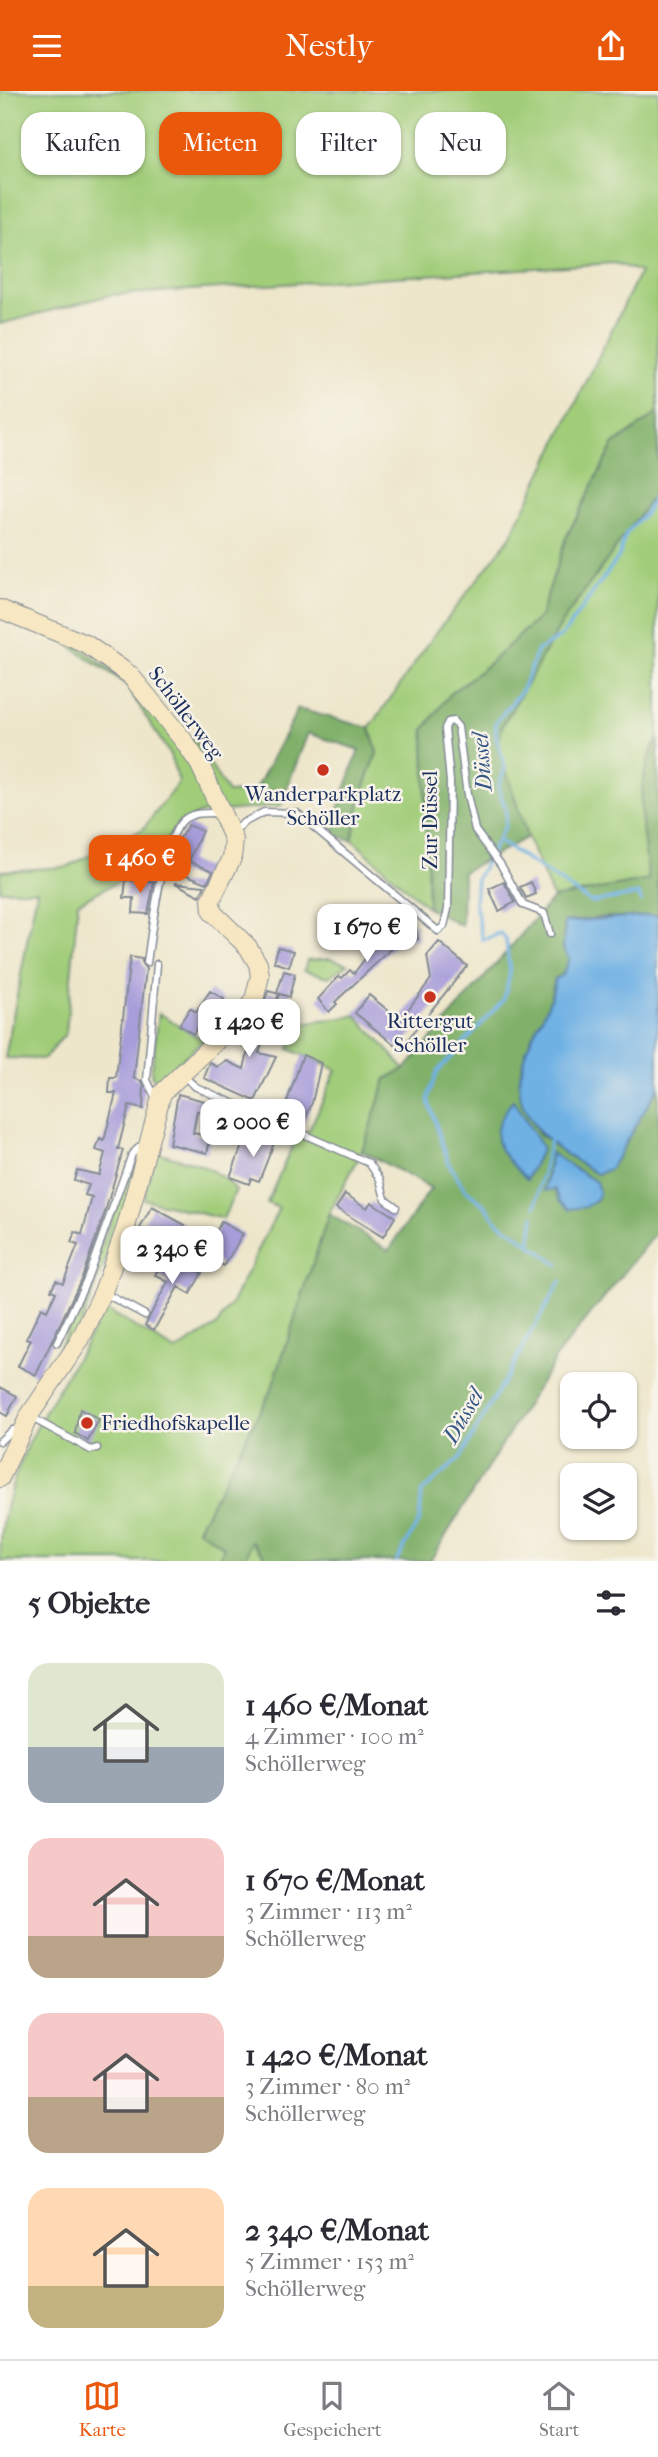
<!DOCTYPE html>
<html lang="de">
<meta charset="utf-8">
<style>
:root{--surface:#fff;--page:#f7f7f7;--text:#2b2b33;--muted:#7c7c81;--line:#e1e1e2;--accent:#ea580c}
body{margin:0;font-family:"IM FELL French Canon",serif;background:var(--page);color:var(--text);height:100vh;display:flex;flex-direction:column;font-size:26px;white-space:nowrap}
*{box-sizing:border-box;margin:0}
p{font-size:23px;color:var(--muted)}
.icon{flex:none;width:38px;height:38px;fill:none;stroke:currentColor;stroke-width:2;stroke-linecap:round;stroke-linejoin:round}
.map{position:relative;height:1470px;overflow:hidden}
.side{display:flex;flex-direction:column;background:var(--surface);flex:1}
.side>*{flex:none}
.top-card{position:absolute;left:21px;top:21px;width:616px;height:63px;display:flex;gap:14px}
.tools{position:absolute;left:560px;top:1281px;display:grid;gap:14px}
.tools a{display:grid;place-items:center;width:77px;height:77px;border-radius:14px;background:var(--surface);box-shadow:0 2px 5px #0004;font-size:35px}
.price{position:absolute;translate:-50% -60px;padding:0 16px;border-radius:14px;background:#fff;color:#222;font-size:23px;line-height:46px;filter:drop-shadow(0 2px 4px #0008)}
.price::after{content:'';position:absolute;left:50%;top:42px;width:21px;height:16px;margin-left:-10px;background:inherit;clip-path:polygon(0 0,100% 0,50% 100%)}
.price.on{background:var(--accent);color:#fff}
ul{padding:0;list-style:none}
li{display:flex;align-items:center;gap:21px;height:175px;padding:0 28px}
li span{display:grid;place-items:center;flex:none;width:196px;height:140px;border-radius:21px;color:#555}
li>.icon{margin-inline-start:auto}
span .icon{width:84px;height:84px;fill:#fffc;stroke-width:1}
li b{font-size:30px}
h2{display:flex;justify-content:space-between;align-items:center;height:84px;padding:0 28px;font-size:30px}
.pill{padding:0 24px;border-radius:21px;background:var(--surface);box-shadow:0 2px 5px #0004;font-size:24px;line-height:63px}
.pill.on{background:var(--accent);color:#fff}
header{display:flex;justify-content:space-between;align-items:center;height:91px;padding:0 28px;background:var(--accent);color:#fff;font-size:32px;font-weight:600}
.tab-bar{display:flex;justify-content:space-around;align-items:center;height:98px;border-top:2px solid var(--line);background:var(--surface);font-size:19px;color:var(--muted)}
.tab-bar a{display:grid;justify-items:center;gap:4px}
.tab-bar .on{color:var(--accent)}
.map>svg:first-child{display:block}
</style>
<header><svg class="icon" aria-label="menu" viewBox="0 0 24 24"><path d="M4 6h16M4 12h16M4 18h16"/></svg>Nestly<svg class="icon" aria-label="share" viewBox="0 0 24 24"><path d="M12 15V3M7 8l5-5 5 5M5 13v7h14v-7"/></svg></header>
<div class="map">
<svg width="658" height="1470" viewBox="0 0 658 1470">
<rect width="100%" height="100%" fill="#f7f3e8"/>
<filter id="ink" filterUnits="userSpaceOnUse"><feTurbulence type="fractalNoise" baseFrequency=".0143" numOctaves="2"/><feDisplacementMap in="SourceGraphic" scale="14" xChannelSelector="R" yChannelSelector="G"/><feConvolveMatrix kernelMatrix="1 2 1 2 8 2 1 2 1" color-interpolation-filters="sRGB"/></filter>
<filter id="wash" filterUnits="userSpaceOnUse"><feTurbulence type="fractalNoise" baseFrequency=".00686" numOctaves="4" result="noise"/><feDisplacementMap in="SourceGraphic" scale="28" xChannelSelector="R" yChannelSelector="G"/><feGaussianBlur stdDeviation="1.57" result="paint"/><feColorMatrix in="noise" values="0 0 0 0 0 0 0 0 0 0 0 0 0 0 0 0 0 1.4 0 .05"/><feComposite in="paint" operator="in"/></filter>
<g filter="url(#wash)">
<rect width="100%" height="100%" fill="#ede6ca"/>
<path fill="#a1cd79" stroke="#5e7e6c" stroke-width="2" d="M0 0H658V322L613 354 566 447 540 526 490 572 451 602 424 639 428 817 352 749 361 706 377 662 370 637 435 543 511 445 640 181 615 172 110 204 0 233Z
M658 398V647C632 696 642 737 649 789L553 807 527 746 498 654 502 635 563 530Z
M69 548 141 603 178 650 194 648 228 702 286 699 281 715 201 722 179 733 145 777 78 811 66 942 44 968 5 967 37 799H0V780L67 776 143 738 179 691 170 664 126 594 67 553Z
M330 867 348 873 329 886 304 879 307 869Z
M159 922 203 949 156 992 151 983Z
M356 924 405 978 386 988 362 1060 329 1123 272 1297 198 1438 224 1457 219 1470H0C0 1372 61 1301 104 1218L176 1260 217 1234 232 1212 279 1117 267 1112 296 1046 309 1040 336 979 289 958 298 935C318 928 336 930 356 924Z
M140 1059 124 1125 71 1257 23 1321 62 1257 59 1256 90 1190 116 1112Z
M155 1061C185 1069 216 1075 236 1099L223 1128 143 1108Z
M252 1449 270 1470H245Z"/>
<path fill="#80b069" stroke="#4e7064" stroke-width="2" fill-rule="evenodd" d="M658 322V398L563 530 502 635 498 654 527 746 463 781 462 835 428 817 424 639 451 602 490 572 540 526 566 447 613 354Z
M298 618 370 637 377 662 361 706 352 749 333 744 338 718 359 659 308 642 286 699 254 702Z
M658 647V826H606L565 831 563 856 569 868 563 883 555 888 546 922 530 949 523 1015 539 1043 597 1083 610 1078 658 996V1140L558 1263 430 1470H270L252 1450 245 1470H219L224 1456 198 1438 272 1297 329 1123 389 1159 431 1097 362 1060 386 988 405 978 553 807 649 789C642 737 632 696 658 647ZM551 1062 597 1109 586 1115 570 1118 560 1109 555 1098 545 1099Z"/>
<path fill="#70b1e4" stroke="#4670a1" stroke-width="2" d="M654 824 658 826V996L610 1078 597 1083C540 1048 498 1020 531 948 541 927 552 912 555 888L563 883 569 868 563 856 565 831Z
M513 1010 542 1057 527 1088C499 1060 482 1046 513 1010Z
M551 1062 596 1091 599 1101 597 1109 586 1116 570 1118 560 1109 555 1098 545 1100Z"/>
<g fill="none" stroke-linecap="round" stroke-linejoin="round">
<path stroke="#70b1e4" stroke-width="3.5" d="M498 750 591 811 639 803 641 810
M536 1115 550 1049
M530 1154 534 1125
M558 1174 496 1129 486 1115 465 1099 449 1073 428 1009 436 982 504 908 510 882 506 849 501 842 483 849 475 812 477 788 505 735 506 719 498 696 505 677 496 645V631L522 599 538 559 562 545 619 465 626 443 646 421 658 398
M396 1470 419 1430 422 1401 460 1367 560 1191"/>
</g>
<g id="blocks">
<path fill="#a79dda" d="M188 734 202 740 189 770 213 780 207 792 169 777 176 753Z
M126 789 154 791 148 823 133 822 134 807H124Z
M504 791 515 811 499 820 489 798Z
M531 791 536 803 526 807 520 796Z
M175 792 205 795 200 805Z
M415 833 418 848 401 849 335 911 337 913 329 921 318 908 339 885 342 887 350 879 354 882 374 856 371 854 376 849 372 846 378 838 392 849 397 836Z
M439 851 467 875 400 958 355 922 369 904 400 929 431 888 427 865Z
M278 856 294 860 289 876 274 871Z
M130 866 142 868V873L146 878 134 987 142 990 144 996 143 1018 129 1015 118 1058 123 1059 105 1121 82 1186 36 1284 18 1275 31 1249 26 1248 41 1217 47 1220 56 1201 51 1199 56 1189 63 1192 78 1154 71 1152 75 1141 82 1144 92 1106 85 1104 89 1094 74 1089 77 1079 99 1084 105 1062 96 1059 100 1048 104 1050 116 1002H109L110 987H116Z
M284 880 295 883 289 906 277 902Z
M210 900 224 908 210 930 204 926 193 943 179 934 190 917 196 921Z
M268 900 279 903 259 962 276 966 255 1010 204 987 210 972 218 976 227 970 244 978 256 926 263 915Z
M303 964 321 972 312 1012 304 1031 283 1022Z
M178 1003 208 1011 205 1022 197 1020 193 1042 211 1046 207 1062 169 1053Z
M257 1040 276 1047 259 1090 251 1087 249 1093 230 1086 243 1052 251 1055Z
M345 1103 367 1117 371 1111 395 1126 383 1146 336 1117Z
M152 1116 185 1134 173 1154 140 1137Z
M221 1131 243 1143 224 1175 205 1164Z
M166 1164 202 1182 190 1203 178 1196 154 1239 145 1234 168 1191 155 1184Z
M0 1296 17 1305 7 1325 0 1321Z
M80 1318 99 1329 88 1350 75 1342Z"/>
</g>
</g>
<g filter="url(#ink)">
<use href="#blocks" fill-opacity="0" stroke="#848a94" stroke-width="2"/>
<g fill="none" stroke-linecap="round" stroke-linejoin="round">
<g stroke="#848a94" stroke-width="9">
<path id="lane" d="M234 742 243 732 264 721 297 722 438 840 444 835 448 818 450 691 445 637 448 631 453 630 458 636 467 704 475 739 501 774 523 814 544 822 550 843
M147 872C151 844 163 740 186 727 195 721 208 722 218 722
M182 984 196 996 369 1072 380 1088 385 1108 396 1116
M156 1008 147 989 157 873
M128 1137 194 1172 207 1149
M104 1202 145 1224
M57 1252 87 1188 132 1063 144 1052
M30 1326 91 1359 97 1357
M0 1350 12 1339 19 1340"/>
</g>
<g stroke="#848a94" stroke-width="20">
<path id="secondary" d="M0 518 86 553 130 584 183 649 200 674 234 749 232 767 211 809 212 821 248 856 258 873 260 885 254 909 241 926 162 1002 126 1136 103 1201 79 1251 29 1325 0 1387"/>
</g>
<use href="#lane" stroke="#fff" stroke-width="6"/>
<use href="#secondary" stroke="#f7e8c3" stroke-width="18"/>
</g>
</g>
<g fill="#c8321e" stroke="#f7f3e8" stroke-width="2.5">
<circle cx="323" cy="679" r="7"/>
<circle cx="430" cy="906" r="7"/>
<circle cx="87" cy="1332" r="7"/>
</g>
<g text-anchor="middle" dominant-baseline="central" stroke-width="5" stroke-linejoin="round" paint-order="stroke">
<g font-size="21" fill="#1b2f5e" stroke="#f7f3e8">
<text transform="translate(186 622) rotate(53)">Schöllerweg</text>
<text transform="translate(430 729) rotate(-90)">Zur Düssel</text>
</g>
<g font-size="21" fill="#1b2f5e" stroke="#f7f3e8">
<text x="323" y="703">Wanderparkplatz<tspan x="323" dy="24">Schöller</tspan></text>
<text x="430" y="930">Rittergut<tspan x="430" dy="24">Schöller</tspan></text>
<text x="101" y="1332" text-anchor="start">Friedhofskapelle</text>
</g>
<g font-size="23" font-style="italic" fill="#355686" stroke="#f7f3e8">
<text transform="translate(482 671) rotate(-94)">Düssel</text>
<text transform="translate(463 1325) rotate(-60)">Düssel</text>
</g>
</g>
</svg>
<div class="tools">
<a><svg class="icon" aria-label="locate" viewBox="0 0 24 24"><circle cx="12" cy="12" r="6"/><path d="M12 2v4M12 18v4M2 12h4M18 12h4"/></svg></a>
<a><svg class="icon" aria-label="layers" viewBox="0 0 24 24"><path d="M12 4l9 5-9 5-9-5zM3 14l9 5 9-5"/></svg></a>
</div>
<b class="price on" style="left:140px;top:804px">1 460 €</b>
<b class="price" style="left:367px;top:873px">1 670 €</b>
<b class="price" style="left:249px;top:968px">1 420 €</b>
<b class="price" style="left:253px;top:1068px">2 000 €</b>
<b class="price" style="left:172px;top:1195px">2 340 €</b>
<div class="top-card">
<a class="pill">Kaufen</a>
<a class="pill on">Mieten</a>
<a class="pill">Filter</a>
<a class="pill">Neu</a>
</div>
</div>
<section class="side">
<h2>5 Objekte<svg class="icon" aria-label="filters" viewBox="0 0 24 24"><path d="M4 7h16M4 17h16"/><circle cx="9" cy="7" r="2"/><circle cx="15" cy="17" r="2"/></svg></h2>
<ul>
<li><span style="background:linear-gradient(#dfe7d0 60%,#9aa5b1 0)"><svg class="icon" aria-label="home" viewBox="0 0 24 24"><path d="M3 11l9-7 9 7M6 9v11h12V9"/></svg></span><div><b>1 460 €/Monat</b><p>4 Zimmer · 100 m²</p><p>Schöllerweg</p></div></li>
<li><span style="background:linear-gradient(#f6c9c9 70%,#b9a48a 0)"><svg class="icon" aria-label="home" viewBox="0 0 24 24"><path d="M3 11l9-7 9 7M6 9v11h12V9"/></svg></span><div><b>1 670 €/Monat</b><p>3 Zimmer · 113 m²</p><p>Schöllerweg</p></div></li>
<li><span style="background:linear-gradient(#f6c9c9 60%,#b9a48a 0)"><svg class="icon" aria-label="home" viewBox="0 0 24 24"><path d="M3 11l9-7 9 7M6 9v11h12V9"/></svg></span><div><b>1 420 €/Monat</b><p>3 Zimmer · 80 m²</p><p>Schöllerweg</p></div></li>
<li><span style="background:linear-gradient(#ffd9b3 70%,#c2b280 0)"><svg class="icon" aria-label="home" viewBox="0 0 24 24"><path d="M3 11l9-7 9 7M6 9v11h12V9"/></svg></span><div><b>2 340 €/Monat</b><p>5 Zimmer · 153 m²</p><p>Schöllerweg</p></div></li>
</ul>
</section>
<nav class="tab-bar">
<a class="on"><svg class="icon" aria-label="map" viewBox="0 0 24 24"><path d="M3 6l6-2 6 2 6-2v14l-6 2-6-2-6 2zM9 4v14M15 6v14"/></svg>Karte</a>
<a><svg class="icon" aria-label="saved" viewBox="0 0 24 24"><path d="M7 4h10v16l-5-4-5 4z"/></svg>Gespeichert</a>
<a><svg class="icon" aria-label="home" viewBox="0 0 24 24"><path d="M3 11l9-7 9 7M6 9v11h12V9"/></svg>Start</a>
</nav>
